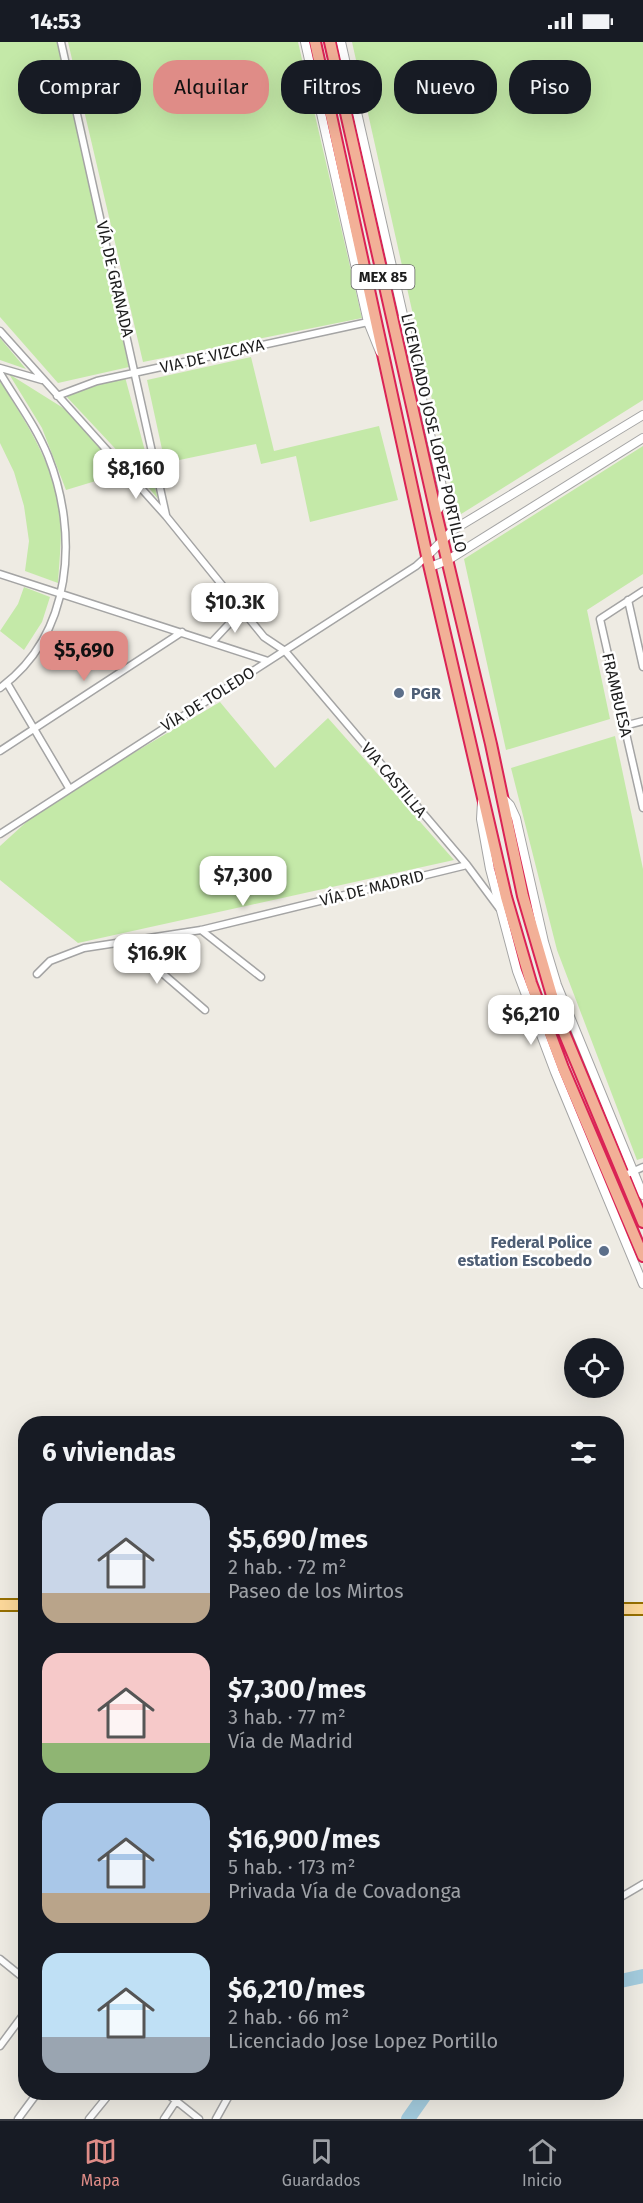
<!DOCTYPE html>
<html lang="es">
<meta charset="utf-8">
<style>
:root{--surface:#171b24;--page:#20242c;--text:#f1f3f6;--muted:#9ea1a6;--line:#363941;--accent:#df8c87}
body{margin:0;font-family:"Fira Sans",sans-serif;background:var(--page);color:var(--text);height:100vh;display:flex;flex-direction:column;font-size:22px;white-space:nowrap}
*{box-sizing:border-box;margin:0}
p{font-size:20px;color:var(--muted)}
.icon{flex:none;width:33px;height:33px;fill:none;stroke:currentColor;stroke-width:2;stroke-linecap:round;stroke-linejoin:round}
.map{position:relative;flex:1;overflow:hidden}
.drawer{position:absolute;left:18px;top:1374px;width:606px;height:684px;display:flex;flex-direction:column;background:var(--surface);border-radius:24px;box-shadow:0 6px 24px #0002}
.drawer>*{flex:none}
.hud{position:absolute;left:18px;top:18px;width:608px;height:54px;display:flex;gap:12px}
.fabs{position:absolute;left:564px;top:1296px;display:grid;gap:12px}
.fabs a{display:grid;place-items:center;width:60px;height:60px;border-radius:50%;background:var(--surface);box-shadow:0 6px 24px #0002;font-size:30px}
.price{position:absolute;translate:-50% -51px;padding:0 14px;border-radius:12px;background:#fff;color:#222;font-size:20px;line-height:39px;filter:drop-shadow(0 2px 3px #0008)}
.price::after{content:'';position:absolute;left:50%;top:36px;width:18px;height:14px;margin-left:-9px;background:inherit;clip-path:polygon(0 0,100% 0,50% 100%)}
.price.on{background:var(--accent);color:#111}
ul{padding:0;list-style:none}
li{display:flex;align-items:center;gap:18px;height:150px;padding:0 24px}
li span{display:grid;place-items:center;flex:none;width:168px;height:120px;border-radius:18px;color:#555}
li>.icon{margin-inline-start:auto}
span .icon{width:72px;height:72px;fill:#fffc;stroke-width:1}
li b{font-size:26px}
h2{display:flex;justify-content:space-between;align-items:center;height:72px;padding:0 24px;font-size:26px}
.tag{padding:0 21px;border-radius:24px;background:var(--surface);box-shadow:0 6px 24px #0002;font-size:21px;line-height:54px}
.tag.on{background:var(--accent);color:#111}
.status{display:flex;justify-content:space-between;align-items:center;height:42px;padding:0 30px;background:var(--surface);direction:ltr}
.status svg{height:16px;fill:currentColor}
.tabs{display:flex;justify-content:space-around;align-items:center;height:84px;border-top:2px solid var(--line);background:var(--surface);font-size:16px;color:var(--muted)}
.tabs a{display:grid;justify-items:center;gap:3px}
.tabs .on{color:var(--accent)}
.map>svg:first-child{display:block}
</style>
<div class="status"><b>14:53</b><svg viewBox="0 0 49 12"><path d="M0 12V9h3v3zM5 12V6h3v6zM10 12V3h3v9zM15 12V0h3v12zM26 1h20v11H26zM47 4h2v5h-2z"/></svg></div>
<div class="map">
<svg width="643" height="2077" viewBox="0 0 643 2077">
<rect width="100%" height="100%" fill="#eeebe3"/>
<path fill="#c4e9a8" d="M0 0H59L129 325 58 341 0 275Z
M68 0H298L362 276 143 320Z
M352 0H643V358L458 474Z
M0 296 26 327 0 318Z
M251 315 274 409 379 384 398 458 310 480 296 414 261 422 256 402 165 421 147 338Z
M9 332 68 369 120 427 99 438 66 448 42 386Z
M125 335 158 457 125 417 65 353Z
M0 339C28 383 60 432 61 486 61 504 59 523 58 541L25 529 29 499 24 464 14 430 0 401Z
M643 404V532L587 568 610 677 506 708 464 517Z
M24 545 50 555 42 580 24 608 0 589 18 562Z
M220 660 275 726 328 676 454 818 78 901 0 838V804L45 763Z
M615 694 643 827V1116L637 1118 557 908 511 726Z"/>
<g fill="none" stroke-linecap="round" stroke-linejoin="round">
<path stroke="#a3cbdd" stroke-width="14" d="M616 1940 643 1934
M408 2077 427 2050"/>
<g stroke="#a4a4a4" stroke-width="9">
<path id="minor" d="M61 0 166 473
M0 289 166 474 264 595 285 609 467 823 499 866
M0 326 42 338
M0 331C16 358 36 384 48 414 79 492 73 592 0 646
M57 354 97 339 368 280
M0 532 268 619
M643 549 600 577 643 766
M628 558 643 625
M212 600 242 568
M7 641 69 746
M624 684 643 679
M0 709 182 590
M0 792 416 524 427 514
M201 888 261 935
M125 899 205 968
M37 932 50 919 84 906 201 888 467 823
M623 1134 643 1125
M616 1858 643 1842
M0 1917 26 1938
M0 2004 26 1969
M165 2050 199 2077
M18 2077 38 2050
M89 2077 111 2050
M164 2077 176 2059
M216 2077 231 2050"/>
</g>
<g stroke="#a4a4a4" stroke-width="10">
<path id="tertiary" d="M305 0 368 280 380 310
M341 0 443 449 441 463 436 471
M427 514 453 488 643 373
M430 525 448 518 643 396
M502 755 510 763 516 776 544 900 557 943 643 1153
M482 760 481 777 490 827 517 929 555 1030 643 1242"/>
</g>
<g stroke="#966f00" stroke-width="14">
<path id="primary" d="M0 1563H26
M616 1567H643"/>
</g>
<g stroke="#da2355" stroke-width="14">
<path id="trunk" d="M315 0 427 514 506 855 531 941 563 1026 643 1214
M330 0 436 471 491 702 523 854 560 981 643 1180"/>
</g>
<use href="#minor" stroke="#fff" stroke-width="6"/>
<use href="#tertiary" stroke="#fff" stroke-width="8"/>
<use href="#primary" stroke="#fcd89a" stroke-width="10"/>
<use href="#trunk" stroke="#f2b097" stroke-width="10"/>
</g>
<g fill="#5c6f8a" stroke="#fff" stroke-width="2">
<circle cx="399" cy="651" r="6"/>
<circle cx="604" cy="1209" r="6"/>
</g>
<g text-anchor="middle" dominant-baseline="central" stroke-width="5" stroke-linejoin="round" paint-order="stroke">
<rect fill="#fff" stroke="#616161" stroke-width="1.5" x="351.5" y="223" width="63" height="24" rx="4.5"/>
<g font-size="15" font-weight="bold" fill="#1d1d1d">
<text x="383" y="235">MEX 85</text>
</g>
<g font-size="16" fill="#1d1d1d" stroke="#fff">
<text transform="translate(115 237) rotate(77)">VÍA DE GRANADA</text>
<text transform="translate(212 314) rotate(-13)">VIA DE VIZCAYA</text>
<text transform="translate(434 391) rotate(77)">LICENCIADO JOSE LOPEZ PORTILLO</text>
<text transform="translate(617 653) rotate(77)">FRAMBUESA</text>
<text transform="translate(208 657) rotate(-32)">VÍA DE TOLEDO</text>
<text transform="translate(394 738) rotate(50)">VIA CASTILLA</text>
<text transform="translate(372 846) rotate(-14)">VÍA DE MADRID</text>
</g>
<g font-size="16" font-weight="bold" fill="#4e5e75" stroke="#fff" text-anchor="start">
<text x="411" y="651">PGR</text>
<text x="592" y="1200" text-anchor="end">Federal Police<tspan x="592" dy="18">estation Escobedo</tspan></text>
</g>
</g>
</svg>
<div class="fabs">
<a><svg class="icon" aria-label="locate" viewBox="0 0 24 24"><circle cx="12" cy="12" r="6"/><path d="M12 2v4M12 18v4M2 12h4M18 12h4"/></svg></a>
</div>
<b class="price" style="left:136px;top:458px">$8,160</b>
<b class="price" style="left:235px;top:592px">$10.3K</b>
<b class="price on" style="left:84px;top:640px">$5,690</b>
<b class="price" style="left:243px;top:865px">$7,300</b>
<b class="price" style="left:157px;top:943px">$16.9K</b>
<b class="price" style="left:531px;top:1004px">$6,210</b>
<div class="hud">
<a class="tag">Comprar</a>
<a class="tag on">Alquilar</a>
<a class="tag">Filtros</a>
<a class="tag">Nuevo</a>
<a class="tag">Piso</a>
</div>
<section class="drawer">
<h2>6 viviendas<svg class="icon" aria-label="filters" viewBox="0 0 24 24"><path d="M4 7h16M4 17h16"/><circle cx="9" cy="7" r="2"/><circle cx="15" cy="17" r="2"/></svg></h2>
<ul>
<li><span style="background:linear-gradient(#c9d6e8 75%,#b9a48a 0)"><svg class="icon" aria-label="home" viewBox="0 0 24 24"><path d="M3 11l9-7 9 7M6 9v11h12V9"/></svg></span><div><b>$5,690/mes</b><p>2 hab. · 72 m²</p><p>Paseo de los Mirtos</p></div></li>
<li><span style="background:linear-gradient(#f6c9c9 75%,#8fb573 0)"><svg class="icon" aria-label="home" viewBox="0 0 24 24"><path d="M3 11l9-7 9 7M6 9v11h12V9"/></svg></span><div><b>$7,300/mes</b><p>3 hab. · 77 m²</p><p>Vía de Madrid</p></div></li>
<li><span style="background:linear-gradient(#a9c7e8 75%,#b9a48a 0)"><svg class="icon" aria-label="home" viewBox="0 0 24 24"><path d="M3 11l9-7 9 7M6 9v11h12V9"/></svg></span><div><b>$16,900/mes</b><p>5 hab. · 173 m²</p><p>Privada Vía de Covadonga</p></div></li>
<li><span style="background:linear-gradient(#bfe0f5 70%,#9aa5b1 0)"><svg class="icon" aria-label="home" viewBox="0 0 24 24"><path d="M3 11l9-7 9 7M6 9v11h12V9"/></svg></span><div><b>$6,210/mes</b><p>2 hab. · 66 m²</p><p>Licenciado Jose Lopez Portillo</p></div></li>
</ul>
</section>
</div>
<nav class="tabs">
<a class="on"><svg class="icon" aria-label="map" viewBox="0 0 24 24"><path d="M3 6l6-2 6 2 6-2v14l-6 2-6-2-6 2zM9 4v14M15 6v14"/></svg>Mapa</a>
<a><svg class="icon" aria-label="saved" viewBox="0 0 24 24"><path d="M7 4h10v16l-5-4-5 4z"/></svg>Guardados</a>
<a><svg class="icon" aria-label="home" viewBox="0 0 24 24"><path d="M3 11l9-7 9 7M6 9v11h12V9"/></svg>Inicio</a>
</nav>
